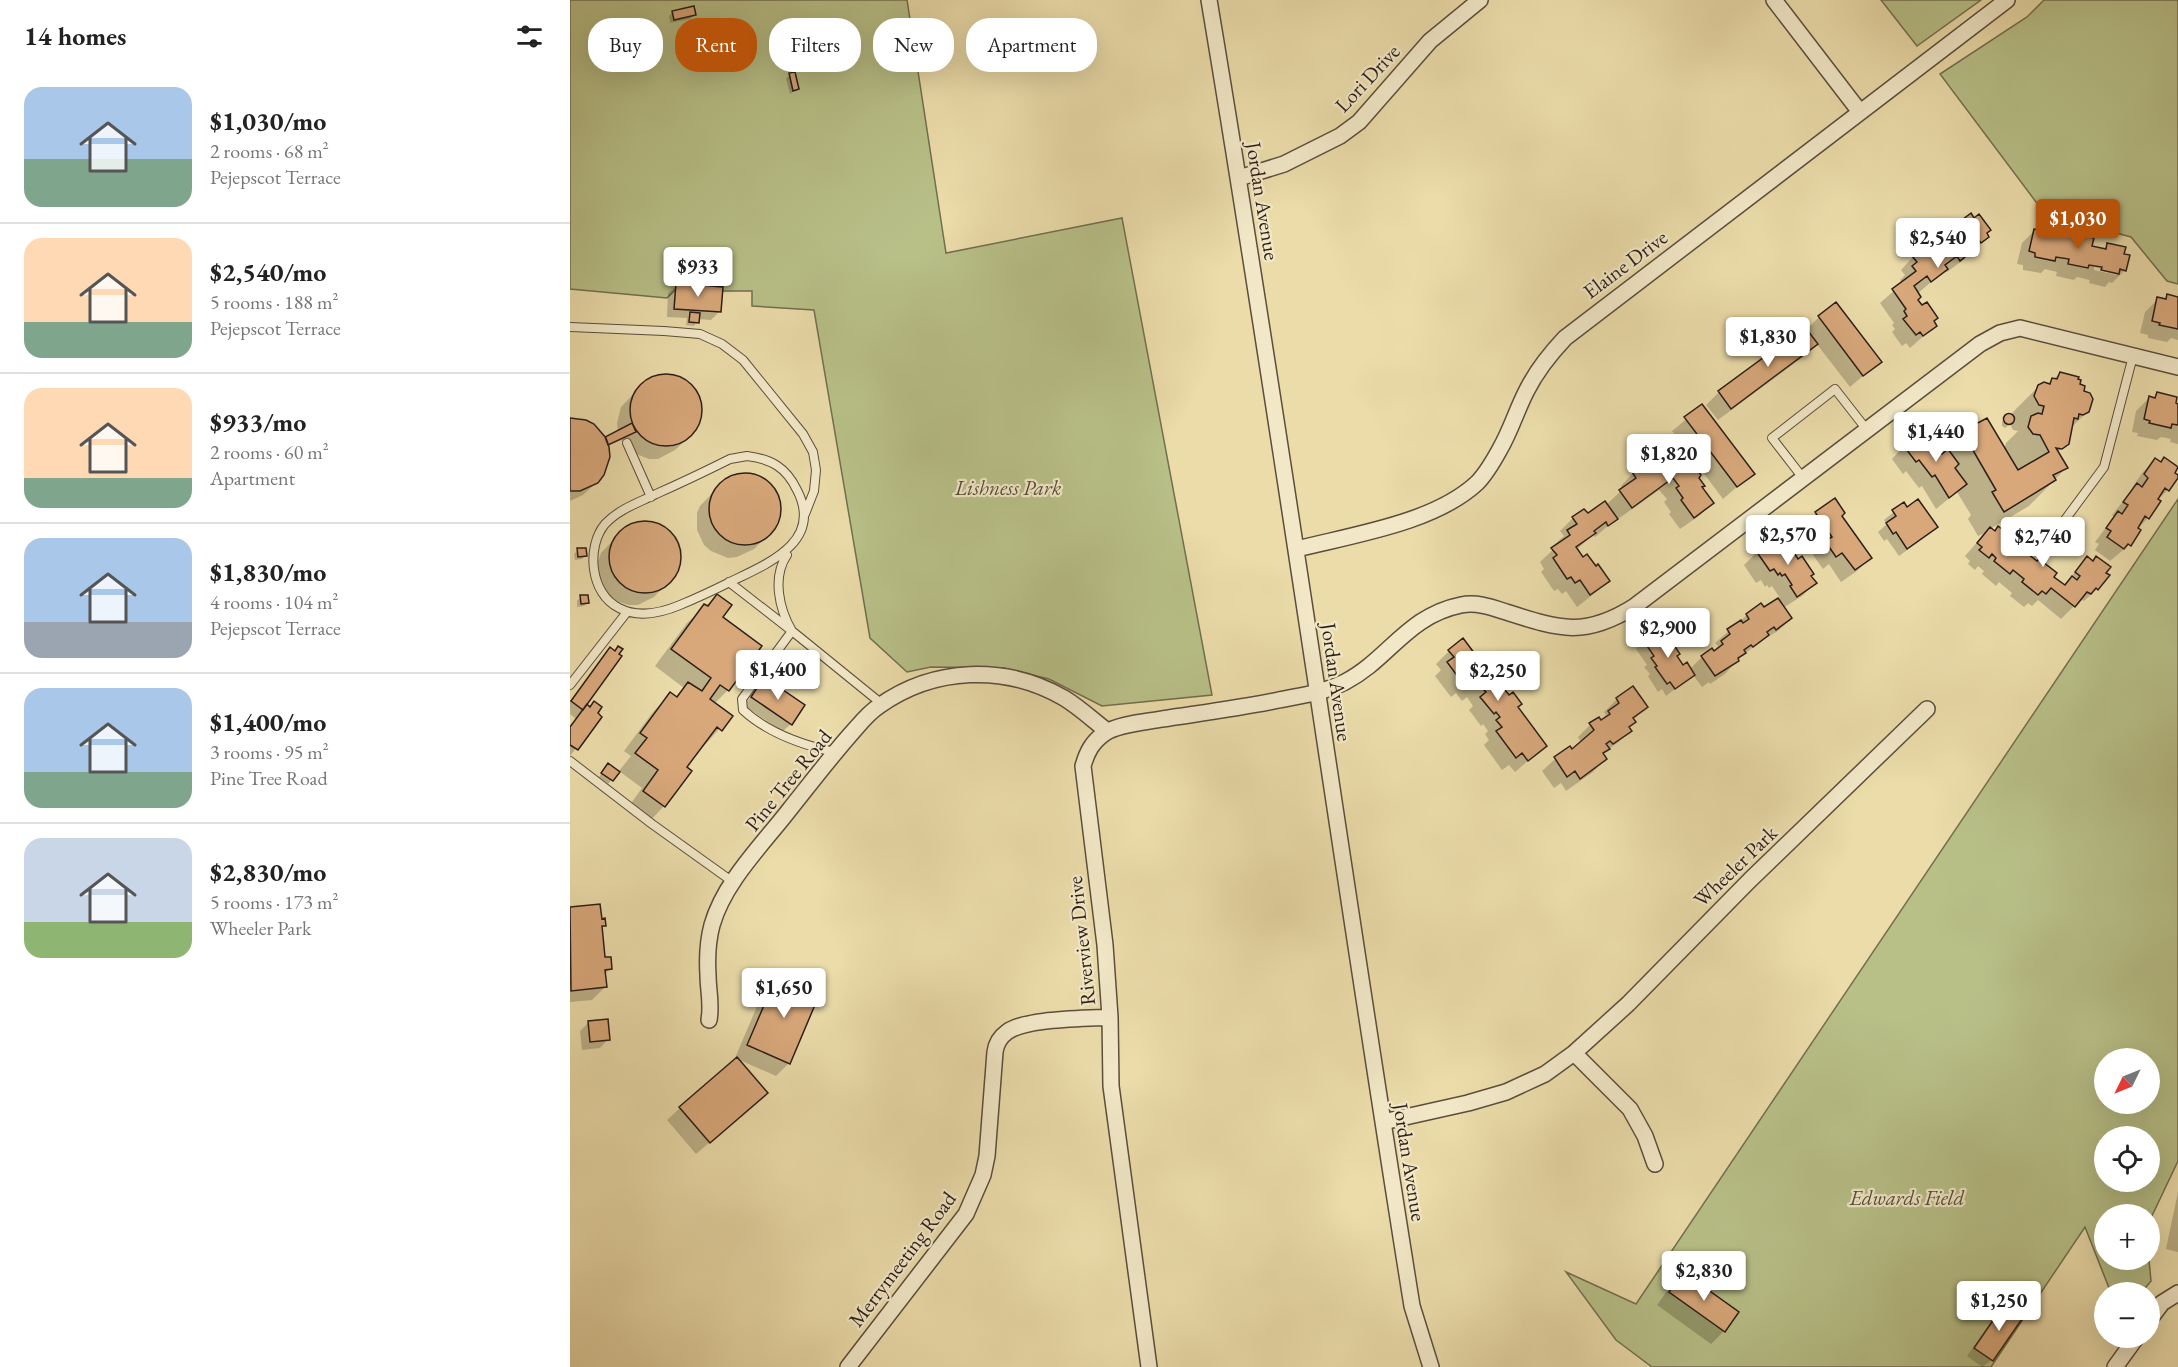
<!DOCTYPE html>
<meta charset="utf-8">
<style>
:root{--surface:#fff;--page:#f6f6f6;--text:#222;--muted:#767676;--line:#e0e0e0;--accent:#b45309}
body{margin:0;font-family:"EB Garamond",serif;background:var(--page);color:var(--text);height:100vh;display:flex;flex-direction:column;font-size:22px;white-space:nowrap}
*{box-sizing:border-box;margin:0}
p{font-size:20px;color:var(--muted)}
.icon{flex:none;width:33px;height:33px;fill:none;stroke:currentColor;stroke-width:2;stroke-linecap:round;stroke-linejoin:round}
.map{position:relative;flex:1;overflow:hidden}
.side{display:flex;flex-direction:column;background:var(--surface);width:570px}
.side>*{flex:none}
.top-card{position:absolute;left:18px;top:18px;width:570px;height:54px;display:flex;gap:12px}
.needle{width:39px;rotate:227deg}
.buttons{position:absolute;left:1524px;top:1048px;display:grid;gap:12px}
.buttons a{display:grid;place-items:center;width:66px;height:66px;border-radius:50%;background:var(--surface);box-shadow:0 6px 24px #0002;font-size:30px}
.price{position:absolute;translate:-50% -51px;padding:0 14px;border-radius:6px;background:#fff;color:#222;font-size:20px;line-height:39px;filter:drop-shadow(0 2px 3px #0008)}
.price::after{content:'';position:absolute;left:50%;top:36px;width:18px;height:14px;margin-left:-9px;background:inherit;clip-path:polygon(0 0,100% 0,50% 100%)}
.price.active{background:var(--accent);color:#fff}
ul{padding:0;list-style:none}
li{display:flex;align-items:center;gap:18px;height:150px;padding:0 24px}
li+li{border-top:2px solid var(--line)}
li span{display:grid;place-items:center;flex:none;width:168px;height:120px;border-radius:18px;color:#555}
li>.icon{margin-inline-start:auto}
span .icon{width:72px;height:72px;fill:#fffc;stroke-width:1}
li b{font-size:26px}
h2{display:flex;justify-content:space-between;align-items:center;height:72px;padding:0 24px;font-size:26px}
.pill{padding:0 21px;border-radius:24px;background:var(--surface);box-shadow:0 6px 24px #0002;font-size:21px;line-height:54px}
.pill.active{background:var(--accent);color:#fff}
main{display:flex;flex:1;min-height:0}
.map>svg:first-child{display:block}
</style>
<main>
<section class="side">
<h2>14 homes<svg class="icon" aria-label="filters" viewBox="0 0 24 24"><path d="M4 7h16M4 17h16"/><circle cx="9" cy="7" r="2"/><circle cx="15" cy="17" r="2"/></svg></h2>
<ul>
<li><span style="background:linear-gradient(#a9c7e8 60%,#7fa58c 0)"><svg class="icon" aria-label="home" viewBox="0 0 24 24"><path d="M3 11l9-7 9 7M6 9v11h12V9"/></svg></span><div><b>$1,030/mo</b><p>2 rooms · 68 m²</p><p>Pejepscot Terrace</p></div></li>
<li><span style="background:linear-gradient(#ffd9b3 70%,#7fa58c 0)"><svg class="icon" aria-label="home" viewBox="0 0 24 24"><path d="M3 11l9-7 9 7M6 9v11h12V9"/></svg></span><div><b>$2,540/mo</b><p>5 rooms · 188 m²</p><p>Pejepscot Terrace</p></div></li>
<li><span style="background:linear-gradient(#ffd9b3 75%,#7fa58c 0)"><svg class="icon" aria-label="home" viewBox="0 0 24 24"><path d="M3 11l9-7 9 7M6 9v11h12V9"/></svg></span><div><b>$933/mo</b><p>2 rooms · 60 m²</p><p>Apartment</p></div></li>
<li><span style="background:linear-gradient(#a9c7e8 70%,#9aa5b1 0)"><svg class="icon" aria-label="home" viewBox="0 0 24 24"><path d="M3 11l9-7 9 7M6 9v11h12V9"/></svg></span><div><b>$1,830/mo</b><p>4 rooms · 104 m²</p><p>Pejepscot Terrace</p></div></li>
<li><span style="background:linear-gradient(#a9c7e8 70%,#7fa58c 0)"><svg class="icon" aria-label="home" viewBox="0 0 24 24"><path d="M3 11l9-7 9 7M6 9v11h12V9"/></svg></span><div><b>$1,400/mo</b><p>3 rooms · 95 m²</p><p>Pine Tree Road</p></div></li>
<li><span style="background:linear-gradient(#c9d6e8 70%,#8fb573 0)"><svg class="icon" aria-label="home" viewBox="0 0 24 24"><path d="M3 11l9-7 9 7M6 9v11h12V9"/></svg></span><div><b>$2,830/mo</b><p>5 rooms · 173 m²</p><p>Wheeler Park</p></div></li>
</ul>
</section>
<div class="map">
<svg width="1608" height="1367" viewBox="0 0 1608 1367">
<rect width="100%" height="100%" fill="#ebdcaa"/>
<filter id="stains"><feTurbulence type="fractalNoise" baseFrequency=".00333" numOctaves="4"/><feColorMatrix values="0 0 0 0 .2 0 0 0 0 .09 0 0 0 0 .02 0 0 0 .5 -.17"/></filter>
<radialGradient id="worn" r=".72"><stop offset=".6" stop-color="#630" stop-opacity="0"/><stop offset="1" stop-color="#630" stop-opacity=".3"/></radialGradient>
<path fill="#b8c088" stroke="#726f50" stroke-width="1.5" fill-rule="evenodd" d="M0 0H337L376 253 552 218 642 695 532 706 479 679 434 668 361 667 337 672 300 638 244 310 182 306V291H152V287L106 283V289L97 298 0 289Z
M1311 0H1411L1347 46Z
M1474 0H1608V284L1597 281 1561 237 1475 214 1370 74 1457 17Z
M1608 499V1161L1580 1220V1215H1534V1260H1579L1581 1281 1571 1293H1541L1515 1227 1421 1367H1082L1046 1340 996 1272 1066 1304ZM1534 1059H1580V1104H1534ZM1534 1137H1580V1182H1534Z"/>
<path fill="#0003" fill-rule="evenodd" d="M123 8 124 15 120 19 100 23 99 16 102 13Z
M220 75 227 89 220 94 216 78Z
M1400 215 1417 237 1393 260 1377 272 1375 270 1347 294 1346 300 1365 326 1340 348 1336 343 1332 346 1322 332 1325 329 1322 325 1324 323 1310 303 1333 283 1330 280 1335 275 1331 270 1343 257 1361 247 1372 236Z
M1471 228 1492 237 1499 238 1502 235 1521 247 1533 250 1537 245 1553 255 1555 270 1542 283 1539 282 1535 287 1519 283 1520 280 1507 277 1504 280 1486 276 1487 272 1475 269 1471 273 1453 270V265L1447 264 1452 243 1464 231H1468ZM1524 267 1546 272V275L1524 270Z
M107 285 150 311 141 320 128 319 124 326 116 325 117 318 97 317 98 293Z
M1598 296 1608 298V340L1601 338 1597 342 1578 338V335L1570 333 1575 312 1588 299 1593 300Z
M1249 317 1310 361 1280 387 1246 343 1233 357 1148 420 1136 405 1149 392 1236 330Z
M1490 373 1509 385 1518 411 1501 428 1497 443 1487 453 1496 468 1459 506 1420 529 1456 554 1493 586 1517 558 1527 589 1514 601 1512 600 1507 606 1505 605 1491 619 1468 600 1462 606 1458 603 1454 607 1440 596 1442 593 1429 582 1426 586 1412 574 1414 571 1408 566 1405 570 1398 564 1400 561 1395 556 1415 533 1408 536 1398 519 1401 515 1387 492 1366 509 1352 486 1349 488 1336 471 1333 474 1322 459 1334 446 1372 456 1401 429 1434 450 1436 443 1448 431 1443 430 1440 424 1435 428 1432 426V421L1440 416 1441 417 1443 412 1469 386 1478 384Z
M100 376 108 377 121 386 130 403 129 422 119 437 105 450 88 459H79L61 452 51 440 37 446 27 482 13 495 0 501V420L35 438 48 432 47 423 51 407 76 381 83 377Z
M1587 394 1608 405V444L1600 442 1601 439 1591 437 1587 440 1567 436 1568 433 1562 432 1566 411 1579 398 1583 399Z
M1132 406 1183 473 1153 499 1102 431Z
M1585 460 1598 490 1587 500 1578 518 1567 529 1559 545 1540 561 1525 550 1529 544 1525 542 1544 517 1542 515 1563 489 1562 488 1572 473Z
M1091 471 1127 478 1131 488 1142 503 1129 516 1110 529 1099 514 1101 512 1094 502 1097 499 1089 490 1048 519 1047 518 1025 537 1023 535 1006 550 1013 559 1038 581 1025 593 1007 607 996 591 992 594 988 589 984 591 971 572 974 569 970 562 987 546 985 544 994 536 990 531 1003 518 1017 515 1036 505 1053 489 1051 486 1063 473Z
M179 474 194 480 206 493 209 502 208 520 204 529 184 549 167 557 158 558 141 551 134 545 127 530V513L130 506 155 480 162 476Z
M1334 504 1337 509 1366 527 1358 535 1329 556 1317 539 1314 541 1308 532 1317 524 1314 520Z
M1246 513 1270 516 1300 558 1287 571 1271 582 1259 564 1253 569 1243 555 1249 549 1234 526Z
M71 522 87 524 95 527 106 540 110 558 104 576 84 597 68 605H58L41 599 34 592 27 577 28 561 31 553 56 527Z
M8 550 15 556 12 559 5 560 4 554Z
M1187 552 1219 555 1245 583 1232 596 1213 608 1220 618 1208 631 1192 640 1167 660 1155 674 1140 684 1139 682 1132 687 1123 675 1096 696 1092 689 1088 692 1078 676 1080 674 1074 667 1077 665 1066 649 1074 641 1105 657 1113 667 1120 669 1132 657 1142 652 1148 646 1145 643 1177 615 1191 606 1194 609 1210 598 1202 586 1199 588 1197 585 1195 587 1191 580 1186 583 1174 565Z
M147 596 151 618 190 647 158 690 144 704 161 716 133 747 131 746 115 767 120 771 94 806 77 824 57 809 72 788 49 771 61 756 54 751 83 712 100 694 104 698 114 688 85 666 117 623Z
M11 597 17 603 14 606 7 607V601Z
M40 649 45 652 15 705 30 717 0 756V726L6 719 0 714V701Z
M879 651 930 687 975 746 945 772 939 765 932 770 914 745 919 740 915 734 918 731 913 724 911 726 899 710 903 706 897 697 892 701 886 693 881 697 865 676 871 670 866 664Z
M195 679 221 724 212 732 174 705Z
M1047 699 1076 707 1063 720 1058 728 1060 731 1047 743 1032 754 1035 759 1023 772 996 791 991 783 984 788 972 771 985 759 999 748 1001 751 1011 742 1008 737 1020 725 1030 721 1036 715 1034 712Z
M35 769 48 772 38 784 29 777Z
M29 906 30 920 34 925 31 928 34 959 41 968 34 975 35 987 22 1000 0 1002V909Z
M207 977 219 1063 206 1076 165 1058 194 990Z
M19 1022 38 1039 30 1048 12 1050 10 1031Z
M183 1106 126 1154 97 1120 110 1108Z
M1608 1192V1252L1596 1249Z
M1113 1274 1167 1313 1154 1331 1141 1344 1087 1305 1100 1287Z
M1435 1305 1422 1360 1412 1367 1397 1356 1427 1313Z"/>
<path fill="#d8a87b" stroke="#2b1e18" stroke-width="1.5" d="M124 6 126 15 104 20 102 11Z
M225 72 229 89 223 91 219 73Z
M1401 213 1404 218 1409 214 1421 230 1417 233 1419 237 1411 243 1408 239 1404 243 1407 247 1390 261 1387 256 1375 265 1378 269 1361 282 1357 276 1344 286 1351 297 1348 300 1352 305 1357 302 1368 318 1364 321 1367 326 1353 336 1350 332 1346 335 1333 319 1337 316 1334 311 1336 309 1322 289 1346 271 1342 266 1347 262 1342 256 1359 243 1363 248 1374 240 1371 235 1389 221 1392 226 1395 224 1392 220Z
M1471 226 1494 231 1493 235 1501 237 1502 234 1524 238 1522 246 1536 249 1537 243 1556 247 1554 254 1560 255 1556 271 1550 269 1549 274 1531 270 1532 267 1519 265 1518 268 1498 264 1499 259 1486 257 1485 261 1465 257V253L1459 251 1464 229 1470 230Z
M106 283 153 287 151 312 104 309Z
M1597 294 1608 297V329L1589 325 1590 323 1582 321 1587 297 1596 299Z
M1266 302 1312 362 1293 376 1248 316Z
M120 312 130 313 129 323 119 322Z
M1235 327 1248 344 1161 409 1148 391Z
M1490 372 1509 377 1508 379 1511 380 1510 384 1515 386 1514 391 1520 393 1523 399 1519 412 1513 415 1509 414 1508 419 1504 418 1499 444 1492 449 1486 448 1498 468 1483 475 1486 480 1434 512 1422 492 1426 490 1397 440 1405 435 1400 427 1417 418 1448 470 1479 452 1470 435 1463 434 1458 427 1461 416 1468 413 1472 414 1474 406 1469 405 1464 396 1468 385 1474 382 1480 384 1482 378 1487 379Z
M60 410a36 36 0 1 1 72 0a36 36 0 1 1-72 0Z
M1587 392 1607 397 1606 403 1608 404V425L1602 424 1601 428 1579 423 1580 421 1574 419 1579 396 1585 398Z
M1132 404 1185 474 1167 487 1114 417Z
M1433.5 419a5.5 5.5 0 1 1 11 0a5.5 5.5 0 1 1-11 0Z
M0 418 16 420 24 424 36 438 39 447 40 457 34 475 28 483 10 491H0Z
M62 423 66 432 38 445 35 437Z
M1352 431 1372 454 1378 449 1389 464 1385 468 1397 484 1379 498 1365 475 1362 477 1349 460 1346 462 1333 445Z
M1110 455 1115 462 1119 459 1131 475 1129 478 1135 486 1132 487 1144 503 1124 518 1111 500 1113 498 1106 488 1109 486 1103 478 1062 508 1049 490 1066 478 1062 472 1075 463 1080 470 1088 464 1091 469Z
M1594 457 1608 467 1605 473 1608 475V478L1599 491 1595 488 1588 499 1591 501 1579 519 1575 516 1568 528 1571 530 1561 546 1558 544 1554 549 1537 537 1541 531 1536 528 1548 511 1552 514 1558 505 1553 502 1567 483 1572 487 1578 478 1574 474 1585 458 1591 462Z
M139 509a36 36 0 1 1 72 0a36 36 0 1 1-72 0Z
M1265 498 1275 513 1272 516 1302 558 1285 570 1272 553 1266 557 1255 541 1262 537 1245 512Z
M1348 499 1368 527 1337 549 1326 532 1323 534 1316 523 1326 516 1322 510 1334 502 1337 507Z
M1035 501 1048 519 1038 526 1036 522 1024 531 1026 533 1006 547 1013 557 1017 554 1026 566 1028 564 1040 581 1020 595 1010 580 1005 583 1001 577 997 579 983 558 987 555 981 548 1000 535 997 530 1007 524 1002 517 1014 509 1018 513Z
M39 557a36 36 0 1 1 72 0a36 36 0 1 1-72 0Z
M1428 526 1438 534 1435 538 1438 541 1440 537 1459 552 1458 554 1467 561 1469 559 1487 573 1484 577 1495 585 1502 576 1507 580 1510 576 1505 572 1517 556 1523 561 1526 556 1541 567 1536 573 1540 575 1528 590 1526 588 1521 594 1517 592 1505 607 1481 588 1476 594 1472 591 1468 595 1452 582 1454 579 1443 570 1440 574 1424 561 1426 558 1422 554 1419 558 1409 550 1412 547 1407 543 1420 527 1425 531Z
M1209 536 1220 553 1223 551 1228 559 1232 556 1244 574 1241 576 1247 583 1227 597 1220 586 1222 585 1215 574 1212 576 1210 573 1208 575 1204 569 1200 571 1186 551Z
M7 548H16L17 556 8 557Z
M147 594 162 605 153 617 192 646 159 691 150 685 140 699 163 716 152 731 147 727 117 767 122 771 95 807 73 791 88 770 65 753 77 738 70 733 100 692 107 697 118 682 132 691 141 678 101 649 134 604 138 606Z
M10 595H18L19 603 11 604Z
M1208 598 1222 618 1206 630 1204 627 1197 632 1199 635 1183 647 1181 645 1174 650 1176 653 1168 658 1169 661 1145 676 1131 656 1142 648 1144 651 1153 644 1151 641 1160 634 1157 629 1171 620 1173 623 1179 619 1176 614 1191 603 1194 607Z
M1092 627 1110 654 1107 656 1113 665 1117 662 1125 675 1105 689 1100 682 1097 684 1085 667 1087 666 1081 658 1084 656 1073 640Z
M893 638 922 677 928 673 936 683 932 686 939 695 943 692 952 704 948 707 977 746 958 761 952 753 946 758 926 731 932 727 926 720 930 717 926 712 924 714 910 697 916 692 910 686 906 689 899 681 894 685 877 662 884 657 878 650Z
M48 646 53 649 49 654 52 656 13 710 1 701 40 647 45 651Z
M194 677 235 705 222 725 181 697Z
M1063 686 1078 707 1063 718 1066 722 1059 727 1062 731 1043 744 1040 741 1036 744 1040 749 1033 753 1037 759 1010 779 1005 771 997 777 984 757 1000 746 1002 749 1024 730 1019 723 1029 717 1031 720 1040 714 1038 711 1049 703 1046 698Z
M24 701 32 707 28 713 32 717 8 750 0 745V727L17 704 20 707Z
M38 763 50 772 43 781 31 773Z
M30 904 32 919 35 918 36 926H32L35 957H41L42 969 35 970 37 987 1 991 0 907Z
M207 975 250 993 220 1064 177 1045Z
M38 1019 40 1040 20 1042 18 1021Z
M167 1057 198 1093 140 1143 109 1107Z
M1113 1272 1169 1312 1155 1332 1099 1292Z
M1435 1303 1454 1316 1423 1361 1404 1348Z"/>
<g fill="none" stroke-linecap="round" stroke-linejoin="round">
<g stroke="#5b4e3c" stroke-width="10">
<path id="service" d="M0 327 94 331 130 334 152 344 173 360 233 434 243 452 246 470 244 491 235 514
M57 443 81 497
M177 456C201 459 216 467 227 490 254 542 197 564 160 582 144 590 127 598 110 605 91 613 68 618 49 608 20 594 16 547 35 524 49 509 68 503 86 494 111 483 136 471 160 459Z
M1233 478 1202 438 1265 389 1297 430
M1480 540 1534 467 1563 356
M217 555C202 577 209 609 222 631L312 704
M159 582 222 631 172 699 173 710C198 733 232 745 265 752
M0 685 57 612
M0 761 82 824 163 882"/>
</g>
<g stroke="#5b4e3c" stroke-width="18">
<path id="minor" d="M639 0C712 435 772 871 842 1306L861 1367
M1204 0 1290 112
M669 178 714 164 770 136 789 122 860 41 910 0
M727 549C782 535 864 523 907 483 916 474 924 460 930 449 941 430 947 409 957 390 967 370 980 354 995 338L1437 0
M139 1020C142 1004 138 990 138 975 137 959 138 940 142 925 154 882 193 844 220 809 240 784 259 759 280 735 289 725 298 713 309 706 364 667 435 664 494 698 509 707 523 720 537 731
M1004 1053 1060 1109 1075 1136 1085 1164
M813 1122 898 1103 936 1092 975 1074 1004 1053 1058 1004 1180 880 1357 709
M1580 1319 1592 1303 1608 1293
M278 1367 396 1214 413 1175 417 1156 425 1052C426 1044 430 1037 437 1032 456 1018 515 1019 540 1017
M579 1367 541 1086 540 1017 535 945 513 766C517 752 522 742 535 733 548 724 576 722 592 719 631 713 671 708 709 700 731 696 755 692 775 682 819 659 837 616 891 605 907 602 921 607 936 612 989 629 1015 638 1065 606L1410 344 1430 333 1450 328 1608 367
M1545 1367 1566 1338"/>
</g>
<use href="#service" stroke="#f2e8c8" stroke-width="8"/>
<use href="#minor" stroke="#f2e8c8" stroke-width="15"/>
</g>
<g text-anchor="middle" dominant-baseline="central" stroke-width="4.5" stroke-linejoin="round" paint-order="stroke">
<g font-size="21" fill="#2b1e18" stroke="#f2e8c8">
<text transform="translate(797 78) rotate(-47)">Lori Drive</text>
<text transform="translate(693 201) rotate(81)">Jordan Avenue</text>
<text transform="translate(1055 264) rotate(-37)">Elaine Drive</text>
<text transform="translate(767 682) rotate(82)">Jordan Avenue</text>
<text transform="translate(218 780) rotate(-51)">Pine Tree Road</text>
<text transform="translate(1165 866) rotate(-44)">Wheeler Park</text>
<text transform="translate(511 941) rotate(-96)">Riverview Drive</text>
<text transform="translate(840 1162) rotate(81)">Jordan Avenue</text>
<text transform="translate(332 1259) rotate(-53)">Merrymeeting Road</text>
</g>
<g font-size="21" font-style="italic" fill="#554f3a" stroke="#f2e8c8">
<text x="438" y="487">Lishness Park</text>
<text x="1337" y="1197">Edwards Field</text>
</g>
</g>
<rect width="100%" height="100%" filter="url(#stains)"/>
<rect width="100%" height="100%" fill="url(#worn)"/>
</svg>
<div class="buttons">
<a><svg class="needle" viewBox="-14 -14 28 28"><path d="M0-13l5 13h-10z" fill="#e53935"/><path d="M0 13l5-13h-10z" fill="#767676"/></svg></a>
<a><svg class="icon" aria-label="locate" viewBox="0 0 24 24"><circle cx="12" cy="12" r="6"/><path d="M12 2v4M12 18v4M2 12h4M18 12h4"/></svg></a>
<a>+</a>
<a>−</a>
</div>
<b class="price active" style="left:1508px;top:250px">$1,030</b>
<b class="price" style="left:1368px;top:269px">$2,540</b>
<b class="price" style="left:128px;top:298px">$933</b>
<b class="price" style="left:1198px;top:368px">$1,830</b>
<b class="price" style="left:1366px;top:463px">$1,440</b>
<b class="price" style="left:1099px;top:485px">$1,820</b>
<b class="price" style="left:1218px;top:566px">$2,570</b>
<b class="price" style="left:1473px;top:568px">$2,740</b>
<b class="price" style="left:1098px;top:659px">$2,900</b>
<b class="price" style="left:208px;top:701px">$1,400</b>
<b class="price" style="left:928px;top:702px">$2,250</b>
<b class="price" style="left:214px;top:1019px">$1,650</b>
<b class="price" style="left:1134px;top:1302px">$2,830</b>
<b class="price" style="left:1429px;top:1332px">$1,250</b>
<div class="top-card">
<a class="pill">Buy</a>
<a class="pill active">Rent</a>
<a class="pill">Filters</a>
<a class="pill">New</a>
<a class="pill">Apartment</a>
</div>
</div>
</main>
